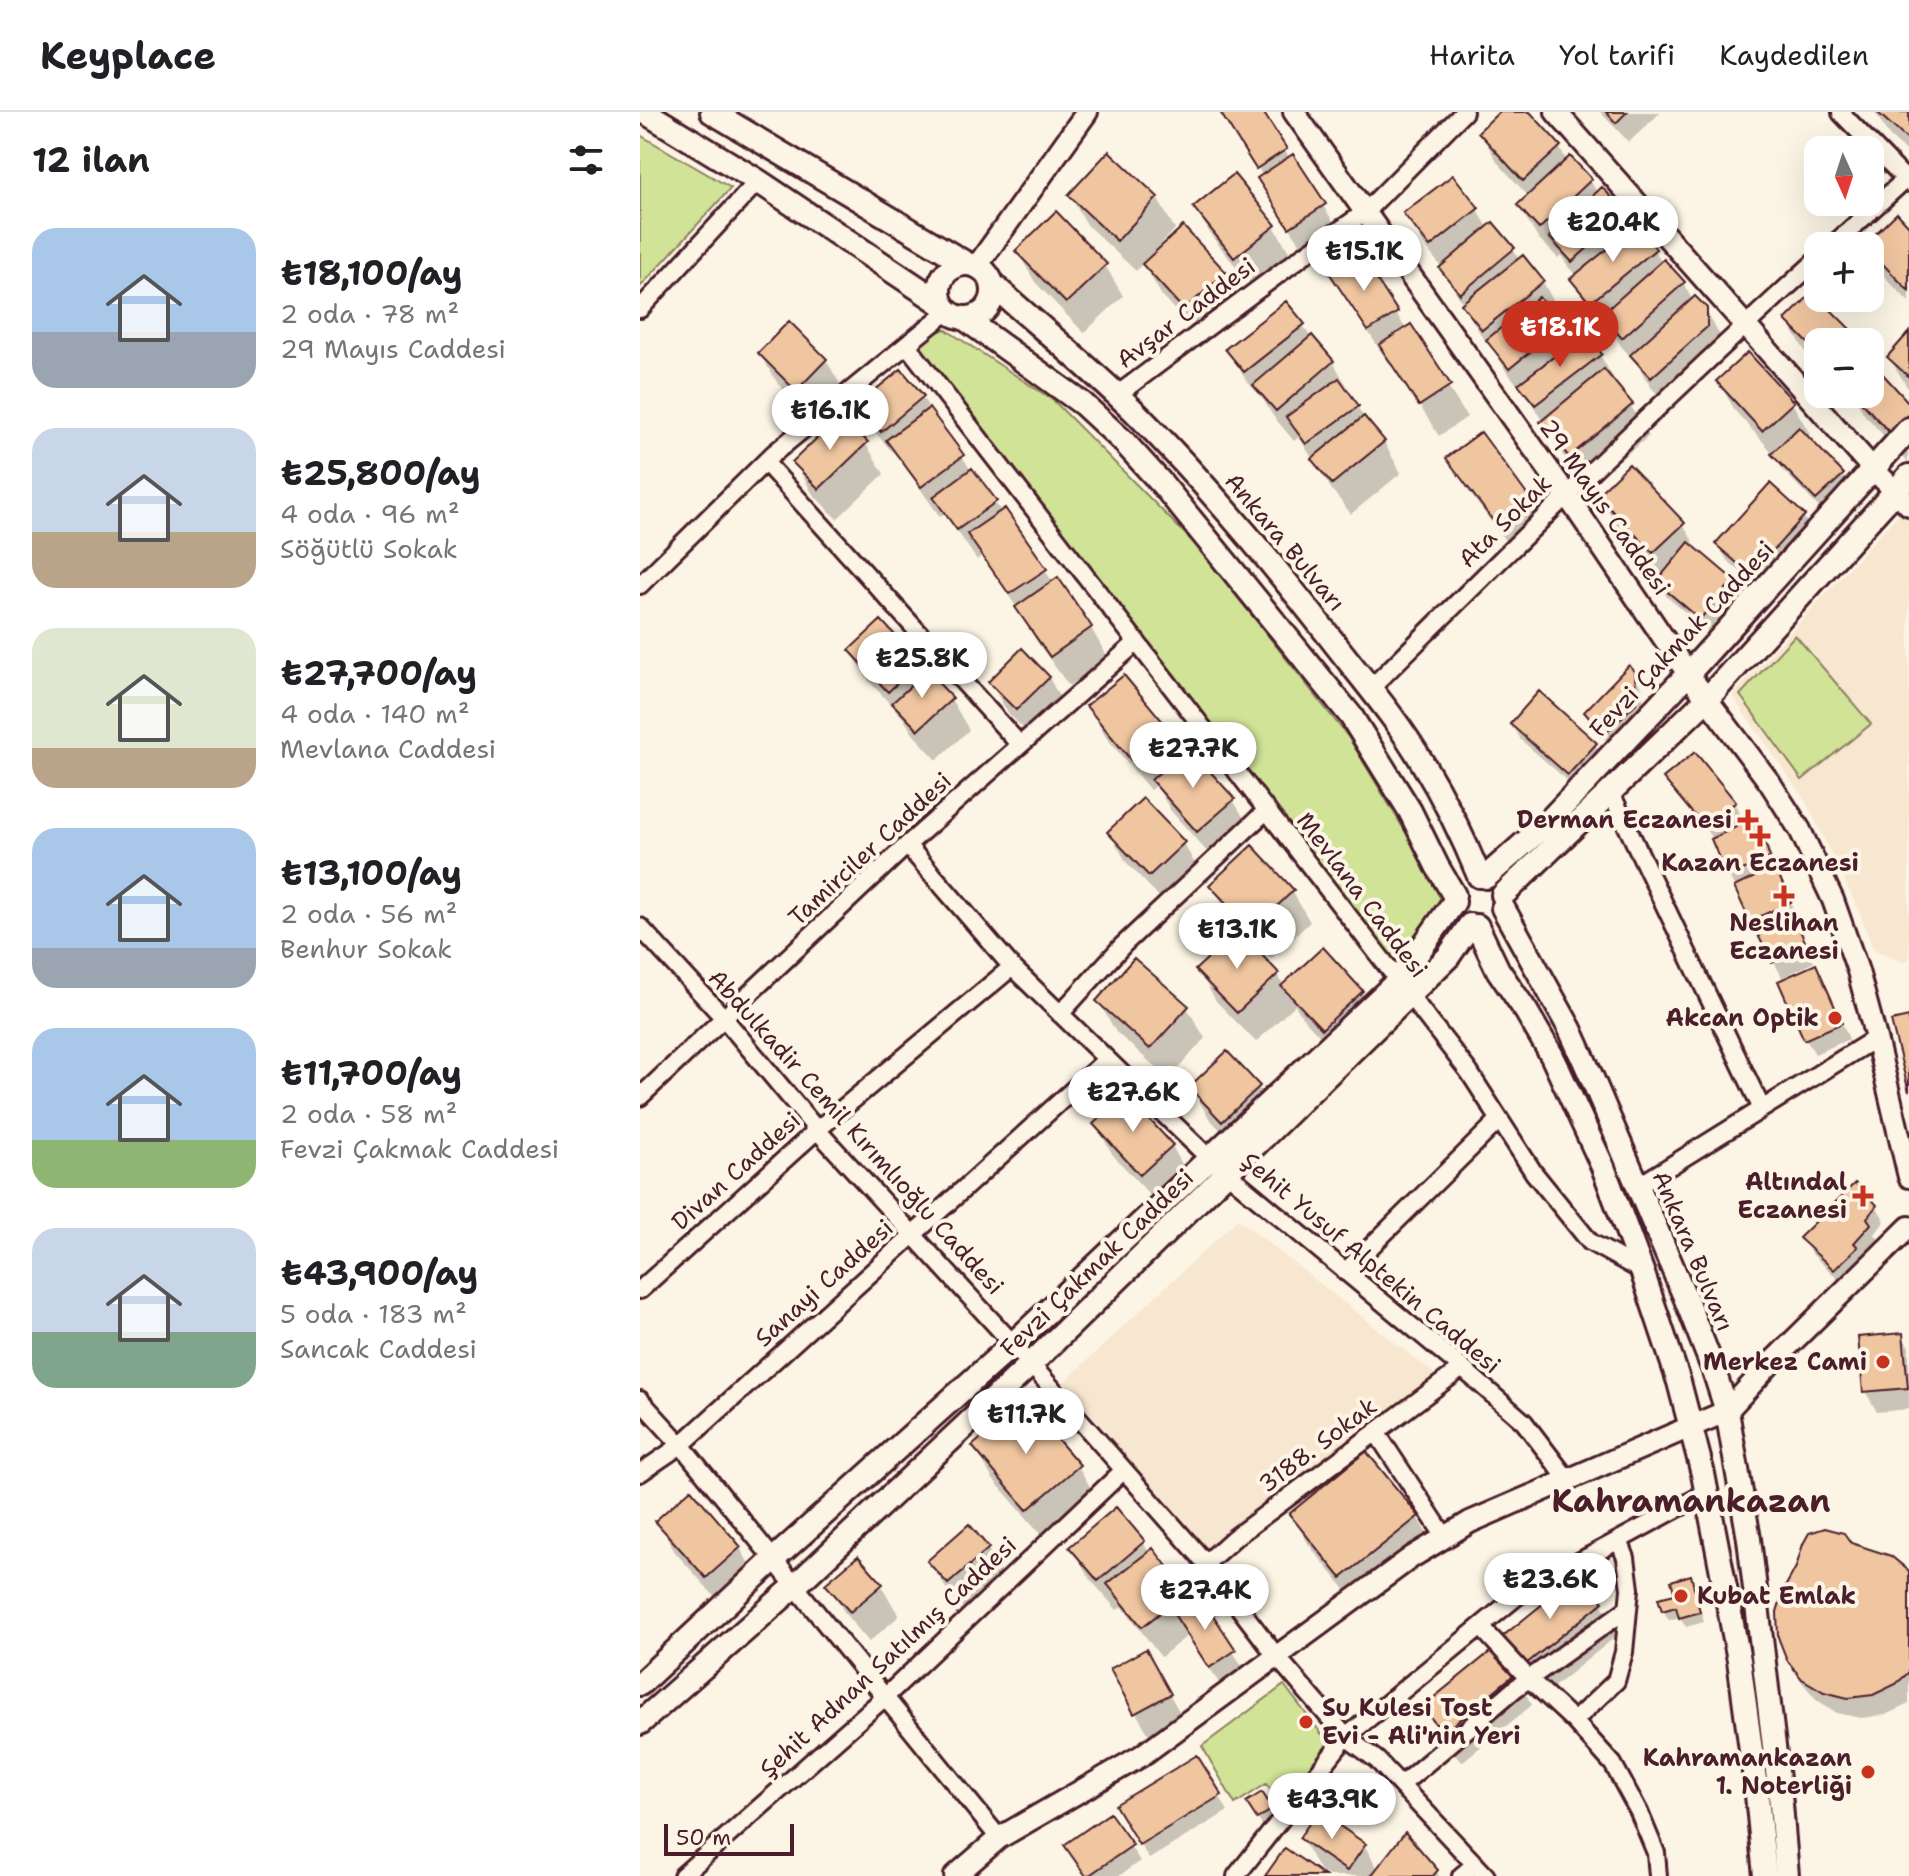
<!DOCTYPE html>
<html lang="tr">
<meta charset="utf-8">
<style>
:root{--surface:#fff;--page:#f6f6f6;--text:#202124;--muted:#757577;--line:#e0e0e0;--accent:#c8321e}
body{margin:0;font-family:"Shantell Sans",sans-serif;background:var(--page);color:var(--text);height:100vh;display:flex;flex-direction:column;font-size:30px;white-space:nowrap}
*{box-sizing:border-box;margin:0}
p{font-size:26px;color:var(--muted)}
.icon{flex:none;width:44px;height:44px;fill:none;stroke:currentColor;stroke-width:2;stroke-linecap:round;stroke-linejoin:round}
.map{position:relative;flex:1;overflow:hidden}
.drawer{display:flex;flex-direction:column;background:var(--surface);width:640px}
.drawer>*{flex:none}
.needle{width:52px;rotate:177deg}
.controls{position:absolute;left:1164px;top:24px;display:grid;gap:16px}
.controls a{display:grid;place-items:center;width:80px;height:80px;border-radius:16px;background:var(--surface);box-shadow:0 8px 32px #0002;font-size:40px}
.scale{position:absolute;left:24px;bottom:20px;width:130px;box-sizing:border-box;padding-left:8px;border:4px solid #4a1f2b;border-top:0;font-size:22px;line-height:28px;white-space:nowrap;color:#4a1f2b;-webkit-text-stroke:6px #fcf5e5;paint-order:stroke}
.price{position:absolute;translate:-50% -68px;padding:0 18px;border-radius:28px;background:#fff;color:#222;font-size:26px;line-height:52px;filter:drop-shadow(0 2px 4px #0008)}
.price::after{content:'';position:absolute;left:50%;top:48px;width:24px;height:18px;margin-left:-12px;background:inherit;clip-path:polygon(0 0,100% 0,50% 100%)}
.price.selected{background:var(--accent);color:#fff}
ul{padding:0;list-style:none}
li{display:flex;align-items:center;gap:24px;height:200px;padding:0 32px}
li span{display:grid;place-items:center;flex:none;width:224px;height:160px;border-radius:24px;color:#555}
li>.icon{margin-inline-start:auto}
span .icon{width:96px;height:96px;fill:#fffc;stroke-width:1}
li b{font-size:34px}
h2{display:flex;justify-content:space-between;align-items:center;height:96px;padding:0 32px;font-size:34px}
header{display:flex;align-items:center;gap:48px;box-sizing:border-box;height:112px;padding:0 40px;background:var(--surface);border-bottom:2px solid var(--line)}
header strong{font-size:38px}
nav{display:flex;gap:44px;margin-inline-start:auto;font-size:28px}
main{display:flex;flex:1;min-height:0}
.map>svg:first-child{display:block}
</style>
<header>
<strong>Keyplace</strong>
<nav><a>Harita</a><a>Yol tarifi</a><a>Kaydedilen</a></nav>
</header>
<main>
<section class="drawer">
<h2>12 ilan<svg class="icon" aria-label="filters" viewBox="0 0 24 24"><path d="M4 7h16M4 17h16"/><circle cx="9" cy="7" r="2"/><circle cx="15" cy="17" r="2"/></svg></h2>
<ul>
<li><span style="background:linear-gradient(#a9c7e8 65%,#9aa5b1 0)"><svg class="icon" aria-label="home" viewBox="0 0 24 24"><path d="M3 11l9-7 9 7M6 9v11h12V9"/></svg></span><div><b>₺18,100/ay</b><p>2 oda · 78 m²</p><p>29 Mayıs Caddesi</p></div></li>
<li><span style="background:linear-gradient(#c9d6e8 65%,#b9a48a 0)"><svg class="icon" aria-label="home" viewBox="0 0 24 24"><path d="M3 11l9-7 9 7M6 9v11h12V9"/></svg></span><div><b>₺25,800/ay</b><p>4 oda · 96 m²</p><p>Söğütlü Sokak</p></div></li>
<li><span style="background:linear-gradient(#dfe7d0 75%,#b9a48a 0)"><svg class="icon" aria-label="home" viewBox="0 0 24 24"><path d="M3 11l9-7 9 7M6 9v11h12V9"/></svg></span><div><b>₺27,700/ay</b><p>4 oda · 140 m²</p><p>Mevlana Caddesi</p></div></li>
<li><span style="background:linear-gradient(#a9c7e8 75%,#9aa5b1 0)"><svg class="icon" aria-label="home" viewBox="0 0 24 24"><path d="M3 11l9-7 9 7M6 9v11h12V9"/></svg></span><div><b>₺13,100/ay</b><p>2 oda · 56 m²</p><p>Benhur Sokak</p></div></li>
<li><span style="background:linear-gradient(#a9c7e8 70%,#8fb573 0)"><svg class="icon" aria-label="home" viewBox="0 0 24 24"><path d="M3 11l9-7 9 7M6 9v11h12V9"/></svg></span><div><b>₺11,700/ay</b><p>2 oda · 58 m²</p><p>Fevzi Çakmak Caddesi</p></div></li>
<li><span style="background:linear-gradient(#c9d6e8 65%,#7fa58c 0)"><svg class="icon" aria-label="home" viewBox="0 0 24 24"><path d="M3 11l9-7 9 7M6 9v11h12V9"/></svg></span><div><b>₺43,900/ay</b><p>5 oda · 183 m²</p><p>Sancak Caddesi</p></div></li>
</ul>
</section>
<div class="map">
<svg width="1269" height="1764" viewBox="0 0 1269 1764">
<rect width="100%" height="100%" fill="#fcf5e5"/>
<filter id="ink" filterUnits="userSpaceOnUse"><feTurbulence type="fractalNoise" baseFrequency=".0125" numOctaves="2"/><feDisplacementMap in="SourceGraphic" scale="16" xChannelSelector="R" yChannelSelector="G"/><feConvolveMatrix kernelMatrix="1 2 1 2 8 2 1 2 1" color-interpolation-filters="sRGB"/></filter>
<g filter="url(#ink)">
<path fill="#f8e7d0" d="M1262 398 1269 405V847L1264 851 1233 837 1219 799 1165 688 1092 584Z
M598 1107 805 1270 579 1451 423 1271Z"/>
<path fill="#d0e397" stroke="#8d8161" stroke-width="2" d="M0 23 91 76 0 175Z
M305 217 413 288 556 433 709 626 806 787 758 857 267 233Z
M1155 523 1231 612 1162 668 1100 583Z
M644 1573 690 1633 641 1691 626 1672 595 1692 562 1634Z"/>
<path fill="#0003" fill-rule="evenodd" d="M581 0H620L650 47 653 45 702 124 669 146 619 67 624 66 613 47Z
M862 0H887L919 35 927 49 950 68 958 82 984 102 993 118 996 116 1014 138 1022 151 1043 171 1053 189 1065 197 1083 229 1084 246 1030 296 1010 274 997 252 981 234 972 218 969 220 951 198 933 167 937 164 929 156 921 143 918 146 897 125 879 94 889 85 858 51 840 20Z
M960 0H1021L989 30Z
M1235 0H1269V42L1249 24Z
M469 42 517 86 535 117 513 141 515 143 584 161 602 192 562 228 522 184 503 151 496 159 448 114 430 84Z
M812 66 837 97 849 117 873 137 879 148 903 170 920 201 913 206 931 234 960 243 978 274 976 275 991 294 1009 324 948 374 921 341 889 286 866 259 856 241 841 223 802 156 784 133 766 102Z
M555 96 634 114 652 145 613 176 573 126Z
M1269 116V190L1244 164 1230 139V134L1227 133Z
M377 139 465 153 483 184 444 221 395 170Z
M646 191 663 213 671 226 693 250 711 281 709 282 725 307 744 330 761 361 711 402 692 378 659 325 654 329 633 304 624 289 606 268 588 237Z
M711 193 756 201 766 218 770 215 827 305 799 324 750 247 747 249Z
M1147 209 1216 225 1218 230H1178V252L1165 239Z
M149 212 186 248 204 279 175 309 138 272 120 242Z
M1269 223V278L1249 245Z
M1230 250 1269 294 1268 350 1224 302 1213 282H1230Z
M260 259 283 286 296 308 322 344 331 359 405 458 413 471 451 516 468 546 429 574 395 527 379 499 342 443 337 448 305 401 300 405 261 349 238 324 220 293Z
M1078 269 1152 291 1170 322 1166 326 1202 363 1211 378 1185 402 1142 357 1134 342 1096 300Z
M201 305 226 332 244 362 197 407 172 381 155 350Z
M841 323 886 386 904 416 873 439 827 377 809 346Z
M960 383 1043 412 1060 442 1092 469 1101 484 1070 521 1027 485 1018 470 1024 463 977 414Z
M1163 404 1172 419 1120 477 1087 448 1078 432Z
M211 539 278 551 285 563 311 587 329 618 297 648 273 622 264 607 229 569Z
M993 561 1003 578 1004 607 974 637 955 616 946 601Z
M409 566 426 597 395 628 368 601 350 570Z
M449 594 527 618 542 643 593 688 611 718 576 750 531 699 516 673 510 678 466 625Z
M872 612 955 632 964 648 937 677 881 628Z
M1026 666 1094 691 1103 707 1119 719 1129 736 1137 763 1158 806 1154 808 1174 850 1143 865 1144 868 1184 870 1209 927 1175 942 1166 927 1144 869 1089 764 1074 728 1035 681ZM1097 711 1099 716 1084 721Z
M469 720 543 731 561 762 528 794 487 751Z
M572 773 652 779 670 810 631 847 590 804Z
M558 858 637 863 644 874 721 880 739 910 700 946 662 905 655 893 616 930 576 889Z
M458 889 547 896 565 926 529 967 476 920Z
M551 975H618L636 1006 601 1040 569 1006Z
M486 985 532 1034 549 1065 519 1093 473 1043 455 1012Z
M1236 1094 1245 1109 1235 1122 1239 1128 1222 1147 1225 1151 1203 1172 1171 1141 1162 1126Z
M1262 1223 1269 1235V1297L1237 1300 1225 1279Z
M335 1335 438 1354 456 1385 406 1428 352 1366Z
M651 1402 777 1405 795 1436 720 1496 669 1433Z
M18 1409 100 1436 117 1466 84 1495 35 1440Z
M328 1415 348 1437 366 1468 327 1502 308 1480 290 1449Z
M503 1430 509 1441 546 1481 552 1493 560 1487 612 1570 588 1585 548 1523 521 1545 482 1494 477 1498 450 1467 432 1436Z
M1209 1433 1269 1462V1592L1245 1603 1221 1606 1197 1601 1177 1588 1161 1569 1149 1547Z
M218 1446 241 1473 259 1504 229 1530 206 1503 188 1472Z
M1050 1466 1055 1475 1064 1510 1046 1515 1040 1505 1029 1508 1023 1498Z
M961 1491 979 1522 900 1586 861 1529Z
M874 1562 892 1593 822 1650 802 1626 785 1595Z
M523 1571 547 1613 514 1631 496 1601Z
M557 1646 588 1699 509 1747 478 1694Z
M621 1683 637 1707 624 1716 614 1701Z
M470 1704 500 1749 479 1764H446L426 1733Z
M661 1726 724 1733 738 1757 796 1759 799 1764H689L681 1759 683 1764Z"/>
<path fill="#f0c6a0" stroke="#4a1f2b" stroke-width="2" d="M580 0H623L647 37 616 57Z
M859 0H890L921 34 883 69 838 20Z
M966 0H987L976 11Z
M1237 0H1269V29Z
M469 39 518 85 477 129 428 83Z
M653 42 686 92 649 116 617 66Z
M930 44 952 67 899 117 877 93Z
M594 62 636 113 594 146 553 95Z
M813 63 839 96 790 135 763 101Z
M962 75 986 101 932 150 909 125Z
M416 99 467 152 426 191 375 139Z
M1257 101 1269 114V179L1230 139V134L1224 133Z
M853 110 875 136 820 182 799 156Z
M997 113 1016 137 950 191 930 167Z
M543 114 586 160 544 198 502 152Z
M720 142 758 200 728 219 690 162Z
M883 143 904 169 842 218 821 192Z
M1024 147 1045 170 982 226 961 203Z
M1173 180 1217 224 1212 230H1178V241L1145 208Z
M1055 184 1067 196V215L1011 266 990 243Z
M899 185 922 214 869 257 846 228Z
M646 189 665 212 604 260 585 237Z
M149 209 187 247 156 279 118 241Z
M771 212 811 273 779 294 739 233Z
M1269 220V265L1247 245Z
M945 221 962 242 895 293 878 272Z
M672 223 694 249 636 299 613 273Z
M1108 240 1154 290 1122 319 1076 269Z
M1230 248 1269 291V302L1249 320 1214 282H1230Z
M261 257 284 284 241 320 218 292Z
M964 257 993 292 929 345 900 310Z
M699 266 719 294 666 332 646 305Z
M289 296 324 343 281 375 246 328Z
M201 303 228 330 179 377 152 350Z
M724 304 745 329 692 372 671 347Z
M1159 315 1204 362 1176 388 1131 342Z
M841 320 888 384 854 410 806 346Z
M989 352 1045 411 1013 441 957 383Z
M332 356 357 389 317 418 293 385Z
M1130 371 1165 403 1111 463 1075 432Z
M365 396 407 457 369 482 327 422Z
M1049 430 1094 468 1060 507 1016 470Z
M418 465 452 515 410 545 375 495Z
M241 508 280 550 248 580 209 538Z
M382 536 410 565 376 598 348 570Z
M989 553 995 560 996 591 964 623 944 600Z
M287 559 313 586 278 618 252 591Z
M484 563 529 617 491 648 446 594Z
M899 579 957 631 928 663 870 612Z
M548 635 595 687 557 720 511 668Z
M1055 640 1096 690 1064 715 1023 666Z
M503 686 545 730 509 764 467 720Z
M1108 702 1121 718 1130 746 1087 765 1071 727 1096 715 1094 710Z
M612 733 654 778 612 818 569 773Z
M1135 755 1151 790 1110 809 1094 775Z
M1153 802 1167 834 1132 851 1115 817Z
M598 818 639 861 597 901 555 858Z
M683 835 723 879 682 917 641 874Z
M494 846 549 894 510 937 456 889Z
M1176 852 1202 911 1164 928 1138 869Z
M1269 905V980L1251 909Z
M587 939 620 974 582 1010 549 975Z
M486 982 533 1033 500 1063 453 1012Z
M1215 1071 1237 1093 1227 1106 1231 1112 1214 1131 1218 1135 1194 1158 1159 1126Z
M1263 1221 1268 1276 1223 1280 1218 1225Z
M384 1289 440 1353 387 1398 332 1334Z
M726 1339 779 1404 701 1466 649 1402Z
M51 1377 101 1435 66 1466 15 1409Z
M476 1395 505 1429 458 1469 429 1435Z
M329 1412 349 1436 308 1472 287 1449Z
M1185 1416 1204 1421 1211 1431 1251 1444 1269 1459V1560L1256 1572 1233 1583 1208 1586 1184 1580 1162 1567 1147 1548 1138 1525 1137 1500 1144 1477 1156 1455 1163 1432 1169 1421Z
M513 1436 547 1480 502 1515 467 1472Z
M218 1444 243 1472 210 1500 185 1472Z
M940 1462 963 1490 881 1556 858 1528Z
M1051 1463 1060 1500 1039 1506 1036 1495 1022 1499 1018 1486 1035 1482 1031 1469Z
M561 1485 596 1538 569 1556 534 1502Z
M855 1536 876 1561 803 1621 782 1595Z
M506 1537 531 1582 494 1602 470 1557Z
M557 1643 582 1683 499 1733 475 1693Z
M622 1680 633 1697 617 1707 606 1690Z
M678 1699 726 1732 707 1759 659 1726Z
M470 1701 493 1733 448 1764H446L424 1733Z
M765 1720 798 1758 793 1764H731Z
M645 1736 685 1764H625Z"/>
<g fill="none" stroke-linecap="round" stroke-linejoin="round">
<g stroke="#4a1f2b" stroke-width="22">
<path id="minor" d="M1201 1 1269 71
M1192 134 1269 64
M0 197 118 69
M267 233 829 960 894 1061 950 1130 1002 1159
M477 283 664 143 724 101 824 0
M125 350 380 633
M0 473 133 342 308 199
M730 577C877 431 1024 286 1178 147
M971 681 1122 997
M267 733 372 855 570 1047 822 1256 884 1310 928 1368
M0 815 83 905 177 1018 373 1232 558 1442 637 1545 706 1625 737 1648 846 1764
M420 902 483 833 627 698
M0 985 267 733 497 530
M998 1074 1236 926
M705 1160 859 1008
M0 1178 177 1018 372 855
M0 1288 41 1333 359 1726
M736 1320 805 1425
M0 1361 41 1333 467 947
M565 1452 594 1426 822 1256
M841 1515 888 1566 934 1609 973 1652 999 1700 1016 1741 1018 1764
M934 1609 976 1569 984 1540 990 1477 986 1446 979 1428
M761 1673 876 1576 987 1497
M42 1764 245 1585 484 1358
M596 1764 706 1625 881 1481 1066 1381
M821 1764 835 1752"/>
</g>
<g stroke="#4a1f2b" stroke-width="26">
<path id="tertiary" d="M654 0 926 382 1048 562 1130 671 1160 718 1193 788 1218 859 1236 926 1269 1065
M916 0 1232 356 1269 393
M337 154 447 0
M315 1764 359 1726 501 1644 772 1445 830 1410 1087 1299 1132 1250 1269 1115"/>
</g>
<g stroke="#4a1f2b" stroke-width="28">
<path id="secondary" d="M5 0 118 69 302 192
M72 0 327 152
M299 179a27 27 0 1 1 54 0a27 27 0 1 1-54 0Z
M353 173C400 215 449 255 494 299 565 370 630 448 692 528 723 568 757 607 782 650 804 686 823 725 839 764
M324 206 443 292 484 330 523 373 711 604 770 699 797 754 814 783
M846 765 907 711 1048 562 1269 317
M863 783 1067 587 1269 364
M863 796 930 917 952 966 1045 1185 1074 1259 1087 1299 1109 1427 1141 1692 1147 1764
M837 814 858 858 886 899 912 944 963 1055 1002 1159 1039 1270 1063 1362 1099 1548 1117 1683 1125 1764
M0 1572 134 1447 373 1232 758 869 814 790
M0 1611 155 1474 391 1252 808 845 830 813"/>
</g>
<use href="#minor" stroke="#fcf5e5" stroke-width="16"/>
<use href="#tertiary" stroke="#fcf5e5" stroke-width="20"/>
<use href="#secondary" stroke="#fcf5e5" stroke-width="22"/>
</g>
</g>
<g fill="#c8321e" stroke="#fcf5e5" stroke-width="3">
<path d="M1104 696h8v8h8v8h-8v8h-8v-8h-8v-8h8z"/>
<path d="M1116 712h8v8h8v8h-8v8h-8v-8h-8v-8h8z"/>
<path d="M1140 772h8v8h8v8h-8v8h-8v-8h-8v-8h8z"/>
<circle cx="1195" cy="906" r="8"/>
<path d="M1219 1072h8v8h8v8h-8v8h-8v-8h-8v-8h8z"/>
<circle cx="1243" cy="1250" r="8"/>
<circle cx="1041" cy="1484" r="8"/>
<circle cx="666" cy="1610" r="8"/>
<circle cx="1228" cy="1660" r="8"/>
</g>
<g text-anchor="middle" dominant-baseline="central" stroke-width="8" stroke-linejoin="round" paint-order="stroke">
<g font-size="24" fill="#4a1f2b" stroke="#fcf5e5">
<text transform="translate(546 201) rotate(-37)">Avşar Caddesi</text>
<text transform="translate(965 395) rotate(55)">29 Mayıs Caddesi</text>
<text transform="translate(865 409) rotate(-45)">Ata Sokak</text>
<text transform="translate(645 430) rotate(50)">Ankara Bulvarı</text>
<text transform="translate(1042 527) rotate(-47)">Fevzi Çakmak Caddesi</text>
<text transform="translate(230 737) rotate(-43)">Tamirciler Caddesi</text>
<text transform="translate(722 783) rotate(53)">Mevlana Caddesi</text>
<text transform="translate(216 1020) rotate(48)">Abdulkadir Cemil Kırımlıoğlu Caddesi</text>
<text transform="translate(96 1059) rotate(-42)">Divan Caddesi</text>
<text transform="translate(1053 1139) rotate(67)">Ankara Bulvarı</text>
<text transform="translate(457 1151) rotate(-44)">Fevzi Çakmak Caddesi</text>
<text transform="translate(731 1151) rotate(40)">Şehit Yusuf Alptekin Caddesi</text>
<text transform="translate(184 1171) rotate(-42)">Sanayi Caddesi</text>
<text transform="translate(678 1333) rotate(-37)">3188. Sokak</text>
<text transform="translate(248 1545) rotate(-43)">Şehit Adnan Satılmış Caddesi</text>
</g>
<g font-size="24" font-weight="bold" fill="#4a1f2b" stroke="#fcf5e5" text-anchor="end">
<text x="1092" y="708">Derman Eczanesi</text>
<text x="1120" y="751" text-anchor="middle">Kazan Eczanesi</text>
<text x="1144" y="811" text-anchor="middle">Neslihan<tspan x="1144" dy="28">Eczanesi</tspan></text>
<text x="1179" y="906">Akcan Optik</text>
<text x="1207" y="1070">Altındal<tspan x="1207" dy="28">Eczanesi</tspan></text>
<text x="1227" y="1250">Merkez Cami</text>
<text x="1057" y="1484" text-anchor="start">Kubat Emlak</text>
<text x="682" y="1596" text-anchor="start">Su Kulesi Tost<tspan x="682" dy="28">Evi - Ali'nin Yeri</tspan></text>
<text x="1212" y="1646">Kahramankazan<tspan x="1212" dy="28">1. Noterliği</tspan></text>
</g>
<g font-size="32" font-weight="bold" fill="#4a1f2b" stroke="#fcf5e5">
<text x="1051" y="1388">Kahramankazan</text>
</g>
</g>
</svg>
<div class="controls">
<a><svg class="needle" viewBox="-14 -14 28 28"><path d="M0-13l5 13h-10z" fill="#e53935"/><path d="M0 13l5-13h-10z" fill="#757577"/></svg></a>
<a>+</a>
<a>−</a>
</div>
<div class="scale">50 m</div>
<b class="price" style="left:973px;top:152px">₺20.4K</b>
<b class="price" style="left:724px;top:181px">₺15.1K</b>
<b class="price selected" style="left:920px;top:257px">₺18.1K</b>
<b class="price" style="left:190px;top:340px">₺16.1K</b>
<b class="price" style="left:282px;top:588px">₺25.8K</b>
<b class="price" style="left:553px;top:678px">₺27.7K</b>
<b class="price" style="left:597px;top:859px">₺13.1K</b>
<b class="price" style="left:493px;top:1022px">₺27.6K</b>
<b class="price" style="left:386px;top:1344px">₺11.7K</b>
<b class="price" style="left:910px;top:1509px">₺23.6K</b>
<b class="price" style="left:565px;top:1520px">₺27.4K</b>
<b class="price" style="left:692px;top:1729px">₺43.9K</b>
</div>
</main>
